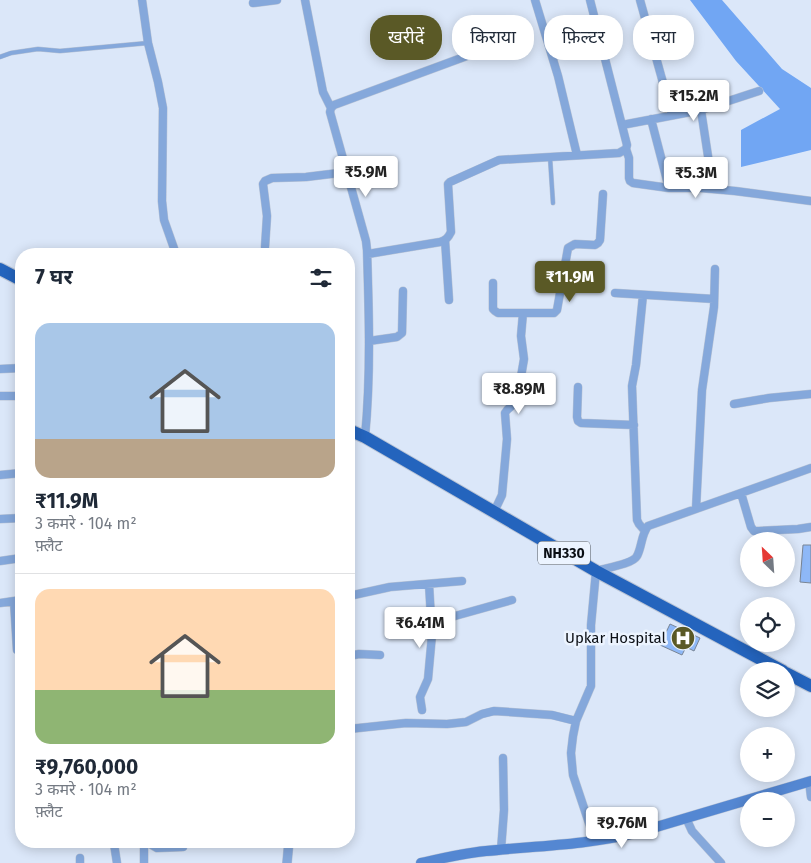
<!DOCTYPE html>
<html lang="hi">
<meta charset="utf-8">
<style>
:root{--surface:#fff;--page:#f6f6f7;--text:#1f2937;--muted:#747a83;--line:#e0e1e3;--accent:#5a5926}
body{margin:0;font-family:"Fira Sans","Noto Sans Devanagari",sans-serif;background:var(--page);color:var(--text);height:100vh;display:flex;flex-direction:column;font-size:19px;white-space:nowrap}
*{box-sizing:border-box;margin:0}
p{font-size:16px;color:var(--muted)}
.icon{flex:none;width:28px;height:28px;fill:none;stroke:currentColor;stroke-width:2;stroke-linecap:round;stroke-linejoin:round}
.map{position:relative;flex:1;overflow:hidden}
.side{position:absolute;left:15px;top:248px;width:340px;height:600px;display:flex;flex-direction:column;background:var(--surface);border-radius:20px;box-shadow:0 2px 12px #0003}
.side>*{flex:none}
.guide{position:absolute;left:370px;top:15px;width:365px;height:45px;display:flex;gap:10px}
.needle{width:32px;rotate:335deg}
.fabs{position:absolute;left:740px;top:532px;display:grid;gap:10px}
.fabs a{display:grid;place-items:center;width:55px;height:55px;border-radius:50%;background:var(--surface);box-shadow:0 2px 12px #0003;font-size:25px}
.price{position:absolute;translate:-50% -42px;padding:0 11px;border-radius:5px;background:#fff;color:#222;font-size:16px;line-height:32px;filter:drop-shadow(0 1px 2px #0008)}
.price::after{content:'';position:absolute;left:50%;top:30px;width:15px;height:11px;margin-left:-8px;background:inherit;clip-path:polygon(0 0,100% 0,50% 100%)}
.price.active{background:var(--accent);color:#fff}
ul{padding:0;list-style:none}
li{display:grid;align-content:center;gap:10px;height:265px;padding:0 20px}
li+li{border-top:1px solid var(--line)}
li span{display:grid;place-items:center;height:155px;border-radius:15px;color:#555}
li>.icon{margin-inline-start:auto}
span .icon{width:90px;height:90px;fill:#fffc;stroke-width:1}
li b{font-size:21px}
h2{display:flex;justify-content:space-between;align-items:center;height:60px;padding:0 20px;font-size:21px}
.tag{padding:0 18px;border-radius:20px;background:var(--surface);box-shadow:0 2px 12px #0003;font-size:18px;line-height:45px}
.tag.active{background:var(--accent);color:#fff}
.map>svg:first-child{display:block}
</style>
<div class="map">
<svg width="811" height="863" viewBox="0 0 811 863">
<rect width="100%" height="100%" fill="#dbe7f9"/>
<path fill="#71a6f3" d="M690 0H722L782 69 811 88V150L741 167V130L780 109 736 61Z"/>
<path fill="#8eb8f7" stroke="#798595" d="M803 545H811V583L800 582Z
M670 624 700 638 694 651 686 647 682 655 660 645Z"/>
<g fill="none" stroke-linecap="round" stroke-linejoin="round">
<g stroke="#bac4d5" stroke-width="5">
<path id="service" d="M0 57 11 53 38 49 60 51 148 43
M550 157 553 203"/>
</g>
<g stroke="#bac4d5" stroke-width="9">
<path id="minor" d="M142 0 148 43 158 82 163 108 162 201 164 220 176 254
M305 0 323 92 331 108
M535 0 558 76 577 155
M640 0 672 115
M253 3 277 0
M701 110 713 189
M651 119 669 188
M622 125 701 110 759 91
M626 149 629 158V178L630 181 633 183 669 188H701L735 191 811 201
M445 240 449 300
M265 247 267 216 263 184 265 181 272 178 306 177 347 172
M368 254 440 242C446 240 448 238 451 232L448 184 450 182 499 160 619 153 626 149 627 145 590 0
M493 283V309L495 311 498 313H554L557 310 568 248 575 244 595 245 598 243 600 240 603 194
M615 293 714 299
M643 295 636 365 632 386 637 520 639 524 645 531
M369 341 397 337 402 333 403 291
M0 369 21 368
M578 387 577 417 578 421 581 423 634 425
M0 396H21
M734 404 769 398 811 394
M365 437C371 375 369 312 367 250L366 241 330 112 331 108 334 105 483 50
M0 475 21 473
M741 493 751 527 754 531H759L798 529 811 527
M696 509 702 390 714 307 715 269
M494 512 502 495 507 439 505 413C508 407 514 406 517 400L524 359 521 336 523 313
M0 519 21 518
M0 561 21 558
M349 596 390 587 462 581
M14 601 17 650
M0 603 21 600
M432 619 455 616 512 600
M349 656 359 654 380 655
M422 710 420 697 428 679 432 635 429 584
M349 729 406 723 447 724 466 722 482 714 494 711 552 715 576 721
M809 781 811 797
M686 818 692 831 721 863
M114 841V844L117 863
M144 841V863
M145 841 157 848 183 847
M595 841 573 775 571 753 573 736 576 721 591 686V625L596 571C606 568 633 564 637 556 642 547 641 535 648 526L811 468
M501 850 504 810 503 758
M80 858V863"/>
</g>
<g stroke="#bac4d5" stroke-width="10">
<path id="tertiary" d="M287 863 289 841"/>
</g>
<g stroke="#bac4d5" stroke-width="11">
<path id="secondary" d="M421 863C443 858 464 853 486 851 536 846 587 845 636 833L811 781"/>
</g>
<g stroke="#bac4d5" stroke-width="14">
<path id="trunk" d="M0 269 21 280
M349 430 365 437 596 571 783 671
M786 673 811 686"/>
</g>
<use href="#service" stroke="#85a8db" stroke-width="4"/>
<use href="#minor" stroke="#85a8db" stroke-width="8"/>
<use href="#tertiary" stroke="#85a8db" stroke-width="9"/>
<use href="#secondary" stroke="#5487d2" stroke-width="10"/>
<use href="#trunk" stroke="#2464bd" stroke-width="12"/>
</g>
<defs>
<g id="hospital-disc" transform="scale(1.25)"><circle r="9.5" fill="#5a5926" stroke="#ecf4ff"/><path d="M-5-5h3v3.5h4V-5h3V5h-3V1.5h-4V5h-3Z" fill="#fff"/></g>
</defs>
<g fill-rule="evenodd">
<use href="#hospital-disc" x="683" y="638"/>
</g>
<g text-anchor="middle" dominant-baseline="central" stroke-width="5" stroke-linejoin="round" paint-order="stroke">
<rect fill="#ecf4ff" stroke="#4e545b" stroke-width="1" x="538" y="541.5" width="52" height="23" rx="4"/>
<g font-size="14" font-weight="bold" fill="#0b0f15">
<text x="564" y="553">NH330</text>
</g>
<g font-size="15" fill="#0b0f15" stroke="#ecf4ff" text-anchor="end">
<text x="666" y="638">Upkar Hospital</text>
</g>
</g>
</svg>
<div class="fabs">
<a><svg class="needle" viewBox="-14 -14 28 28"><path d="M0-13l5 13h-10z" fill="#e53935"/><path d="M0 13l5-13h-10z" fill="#747a83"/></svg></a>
<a><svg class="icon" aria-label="locate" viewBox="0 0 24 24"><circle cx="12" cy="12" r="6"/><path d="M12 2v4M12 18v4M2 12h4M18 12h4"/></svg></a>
<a><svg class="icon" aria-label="layers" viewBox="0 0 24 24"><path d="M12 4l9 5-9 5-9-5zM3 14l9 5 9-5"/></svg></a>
<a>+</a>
<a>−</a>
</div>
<b class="price" style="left:694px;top:122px">₹15.2M</b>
<b class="price" style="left:366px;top:198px">₹5.9M</b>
<b class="price" style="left:696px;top:199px">₹5.3M</b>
<b class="price active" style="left:570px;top:303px">₹11.9M</b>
<b class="price" style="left:519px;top:415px">₹8.89M</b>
<b class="price" style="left:420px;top:649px">₹6.41M</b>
<b class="price" style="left:622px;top:849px">₹9.76M</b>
<div class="guide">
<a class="tag active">खरीदें</a>
<a class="tag">किराया</a>
<a class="tag">फ़िल्टर</a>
<a class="tag">नया</a>
</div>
<section class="side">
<h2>7 घर<svg class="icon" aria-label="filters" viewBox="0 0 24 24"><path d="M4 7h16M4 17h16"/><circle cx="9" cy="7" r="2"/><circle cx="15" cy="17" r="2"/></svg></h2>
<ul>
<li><span style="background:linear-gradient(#a9c7e8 75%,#b9a48a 0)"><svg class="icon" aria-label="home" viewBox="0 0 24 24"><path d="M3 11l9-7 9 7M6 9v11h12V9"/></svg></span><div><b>₹11.9M</b><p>3 कमरे · 104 m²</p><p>फ़्लैट</p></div></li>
<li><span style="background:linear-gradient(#ffd9b3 65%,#8fb573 0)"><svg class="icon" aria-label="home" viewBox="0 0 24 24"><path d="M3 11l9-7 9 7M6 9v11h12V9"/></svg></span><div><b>₹9,760,000</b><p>3 कमरे · 104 m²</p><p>फ़्लैट</p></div></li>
</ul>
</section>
</div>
